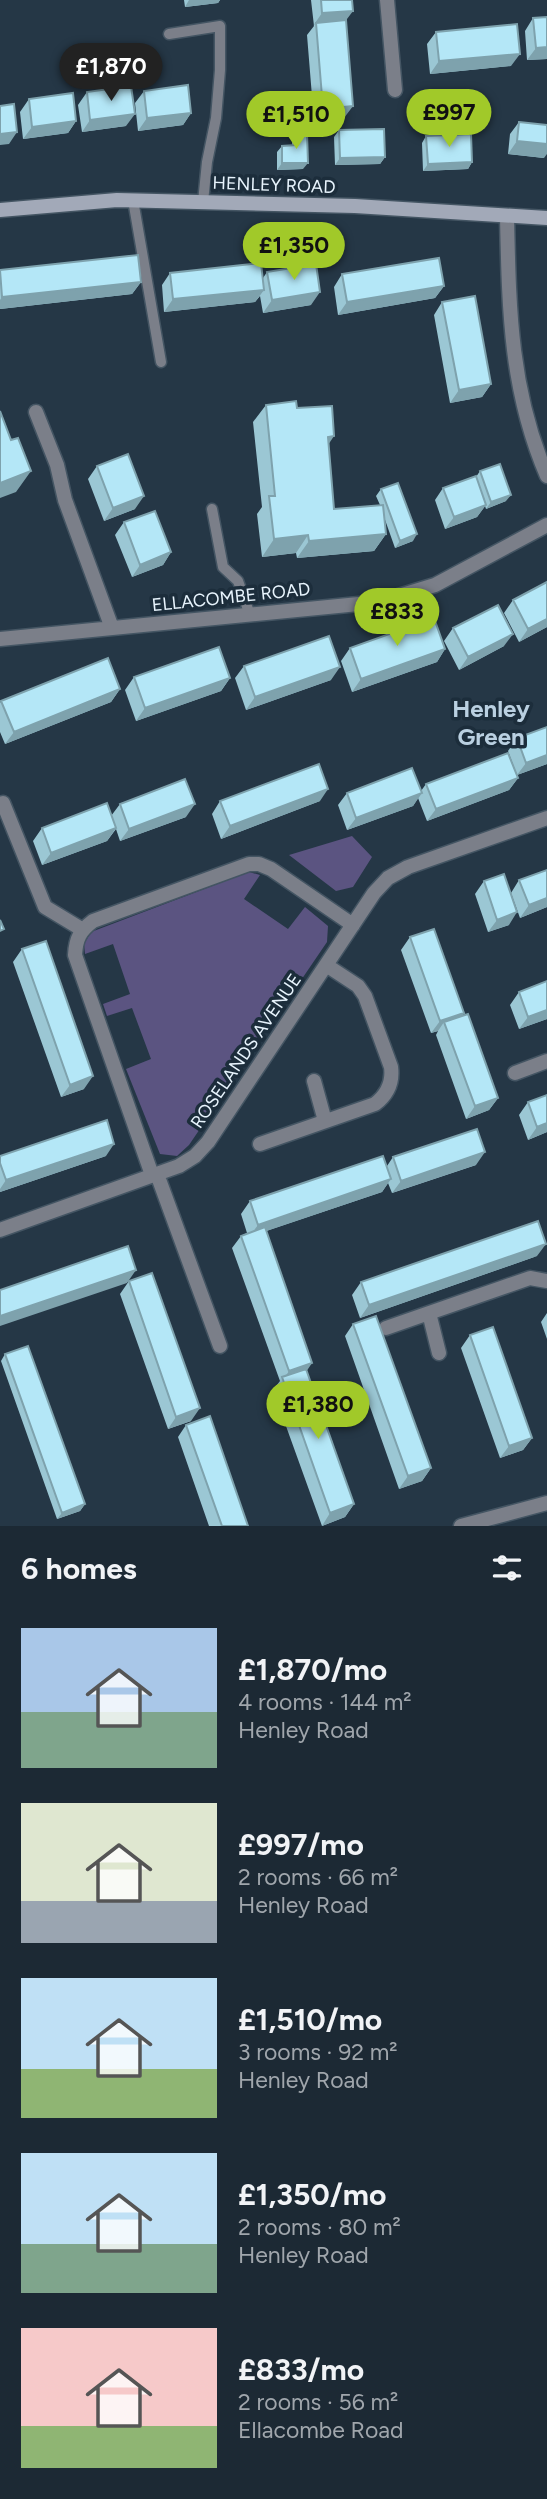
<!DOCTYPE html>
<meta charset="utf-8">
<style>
:root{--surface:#1c2934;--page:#25313c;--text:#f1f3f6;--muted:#a0a6ac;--accent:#a1c929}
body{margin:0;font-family:Figtree,sans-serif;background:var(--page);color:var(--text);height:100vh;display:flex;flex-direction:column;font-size:26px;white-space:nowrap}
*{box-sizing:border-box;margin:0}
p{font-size:23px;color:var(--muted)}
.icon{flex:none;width:38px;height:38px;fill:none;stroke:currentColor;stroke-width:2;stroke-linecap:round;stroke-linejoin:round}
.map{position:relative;height:1526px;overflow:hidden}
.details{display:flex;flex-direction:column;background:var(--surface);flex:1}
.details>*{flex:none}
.price{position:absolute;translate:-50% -60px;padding:0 16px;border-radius:24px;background:var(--accent);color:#111;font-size:23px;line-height:46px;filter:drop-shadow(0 2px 4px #0008)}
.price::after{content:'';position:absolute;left:50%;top:42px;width:21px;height:16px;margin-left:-10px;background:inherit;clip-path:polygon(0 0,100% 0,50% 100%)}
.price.selected{background:#222;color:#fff}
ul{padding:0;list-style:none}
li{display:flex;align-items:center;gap:21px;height:175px;padding:0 21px}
li span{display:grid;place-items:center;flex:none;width:196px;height:140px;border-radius:0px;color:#555}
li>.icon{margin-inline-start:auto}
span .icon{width:84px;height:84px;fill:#fffc;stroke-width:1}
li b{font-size:30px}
h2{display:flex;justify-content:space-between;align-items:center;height:84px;padding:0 21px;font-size:30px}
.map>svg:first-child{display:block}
</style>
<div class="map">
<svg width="547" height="1526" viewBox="0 0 547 1526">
<rect width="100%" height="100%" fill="#253746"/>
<path fill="#5b5481" d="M352 836 372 857 353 887 336 891 289 855Z
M249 872 260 875 244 899 288 929 305 907 328 926 327 942 189 1145 177 1156 160 1154 126 1069 151 1059 132 1008 107 1016 103 1004 130 994 113 944 85 954 84 944 91 932Z"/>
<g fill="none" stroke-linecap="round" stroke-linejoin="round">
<g stroke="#445563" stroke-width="13">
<path id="service" d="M169 34 220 26V70L216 118 207 162 203 202
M133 200 161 362
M212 509 223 567 238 581 250 615"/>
</g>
<g stroke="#445563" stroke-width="17">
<path id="minor" d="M387 0 395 90
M507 217C509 309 510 390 547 476
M36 412 57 465 65 500 112 628
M0 639 379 602 435 585 547 525
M3 803 45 907 83 930
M515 1073 547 1061
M314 1081 325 1121
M260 1144 375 1104C388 1094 393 1082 391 1067L365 996 358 986 326 965
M157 1174 220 1346
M152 1175 75 955C76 938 80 931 93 921L249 864H259L271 869 353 925
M0 1230 179 1166 195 1156 208 1142 374 893 388 878 408 867 547 818
M386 1328 429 1313
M439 1353 429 1313 530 1278 547 1281
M461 1526 547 1503"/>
</g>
<g stroke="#445563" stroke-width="17">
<path id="secondary" d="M0 210 117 200 355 206 547 218"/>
</g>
<use href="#service" stroke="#7b7f89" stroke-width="10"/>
<use href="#minor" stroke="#7b7f89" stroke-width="14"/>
<use href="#secondary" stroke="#a2a9b8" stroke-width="14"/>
</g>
<path fill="#9bc7d4" d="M184 0H220L218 3 185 7Z
M311 0H352L346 21 344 118 314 121 307 35 314 26Z
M547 17V59L527 60 525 31 533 18Z
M436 32 511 66 430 74 427 44Z
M144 91 191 113 183 125 138 131 135 103Z
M87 92 126 126 82 132 78 105Z
M29 99 76 121 68 133 23 139 20 112Z
M519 122 544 158 508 154 510 134Z
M339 130 385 157 380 164 335 165 334 137Z
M296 134 303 169 277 170V152L282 146 292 145V141Z
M426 136 472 162 468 169 423 171 422 143Z
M0 270 141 282 132 294 0 309Z
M267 272 311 305 263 313 260 296 255 302 164 312 162 285 170 273 263 278Z
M342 274 444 286 435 298 338 315 334 287Z
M442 302 491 384 482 397 450 403 434 315Z
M266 405 297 408 328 445 334 509 380 505 376 496 381 489 413 541 395 548 384 517 386 534 374 551 297 558 296 553 262 557 257 514 262 507 253 422Z
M97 466 135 509 104 521 88 479Z
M480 471 506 501 486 509 485 506 477 517 445 529 435 500 443 488 476 477Z
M124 522 171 552 163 565 132 577 115 535Z
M513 600 547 627 519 642 504 613Z
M453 628 504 646 459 670 444 641Z
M350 648 445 649 437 662 352 692 341 661Z
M244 666 331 680 246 710 235 678Z
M134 677 230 678 221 691 136 721 125 690Z
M120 689 111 702 5 744 0 732V703L1 701Z
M547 727V764L517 775 508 751 517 738Z
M518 778 509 790 427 821 418 798 413 806 347 830 338 805 347 793 421 791 426 784Z
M220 801H320L221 839 212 814Z
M120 804 186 817 120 841 116 829 107 841 42 865 33 841 42 828 111 816Z
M519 880 547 907 520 918 511 893Z
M484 881 509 925 488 932 475 894Z
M410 937 464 1013 461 1016 498 1098 489 1110 466 1119 436 1035 438 1031 431 1033 401 950Z
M22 949 84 1089 61 1097 13 962Z
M519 992 547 1019 519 1029 510 1005Z
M547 1095V1132L528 1140 519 1115 528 1102Z
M106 1156 0 1192V1163Z
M393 1157 476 1165 392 1193 388 1183 382 1192 266 1231 307 1371 354 1504 345 1517 322 1526 273 1390 280 1381 232 1248 241 1236 247 1233 241 1214 250 1201 387 1166Z
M537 1256 360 1318 352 1295 361 1282Z
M129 1281 191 1421 168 1429 120 1294Z
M547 1313V1339L541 1322Z
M353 1324 431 1468 422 1481 399 1489 345 1336Z
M470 1335 532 1438 523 1450 500 1458 461 1348Z
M5 1354 85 1504 80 1511 57 1519 1 1361Z
M186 1425 248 1526H209L178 1437Z"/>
<path fill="#7ea2ad" d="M189 0H220L218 3 185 7Z
M353 11 344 23H316L313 26 322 13Z
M547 47V59L527 60 536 48Z
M520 54 511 66 430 74 439 61Z
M353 106 344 118 314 121 323 109Z
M191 113 183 125 138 131 147 118Z
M135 114 126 126 82 132 90 120Z
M76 121 68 133 23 139 32 127Z
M17 132 9 144 0 145V134Z
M517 141 547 144V154L544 158 508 154Z
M385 157 380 164 335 165 340 158Z
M472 162 468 169 423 171 428 164Z
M282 163H308L303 169 277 170Z
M141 282 132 294 0 309V300L2 297Z
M444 286 435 298 338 315 347 302Z
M264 290 255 302 164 312 173 299Z
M320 292 311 305 263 313 272 300Z
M491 384 482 397 450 403 459 390Z
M334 436 322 454 328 437Z
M31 471 16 492 0 498V483Z
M511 495 506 501 486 509 491 502Z
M144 496 135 509 104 521 113 508Z
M486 505 477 517 445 529 454 517Z
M386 534 374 551 297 558 309 541Z
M417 534 413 541 395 548 400 541Z
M308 535 296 553 262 557 274 539Z
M171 552 163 565 132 577 140 565Z
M547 619V627L519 642 528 629Z
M513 634 504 646 459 670 468 657Z
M445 649 437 662 352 692 361 679Z
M340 667 331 680 246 710 255 697Z
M230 678 221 691 136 721 145 708Z
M120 689 111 702 5 744 14 732Z
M547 755V764L517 775 526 763Z
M518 778 509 790 427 821 436 809Z
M328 789 320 801 221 839 230 826Z
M422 793 413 806 347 830 356 818Z
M195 804 186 817 120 841 129 829Z
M116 828 107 841 42 865 51 853Z
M547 898V907L520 918 529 905Z
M517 912 509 925 488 932 497 920Z
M547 1010V1019L519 1029 528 1017Z
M464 1013 455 1025 444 1022 438 1031 431 1033 440 1021Z
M93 1076 84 1089 61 1097 70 1085Z
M498 1098 489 1110 466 1119 475 1106Z
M547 1123V1132L528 1140 537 1127Z
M114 1144 106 1156 0 1192V1189L6 1180Z
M485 1152 476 1165 392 1193 401 1181Z
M391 1179 382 1192 249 1237 258 1225Z
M546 1244 537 1256 360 1318 369 1305Z
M136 1270 127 1283 0 1326V1316Z
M312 1363 304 1375 283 1380 289 1371Z
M200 1408 191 1421 168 1429 176 1417Z
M532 1438 523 1450 500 1458 509 1446Z
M431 1468 422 1481 399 1489 408 1476Z
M85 1504 80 1511 57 1519 62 1513Z
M354 1504 345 1517 322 1526 330 1513Z"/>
<path fill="#b4e7f7" stroke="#7ea2ad" stroke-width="2" d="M321 0H352L353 11 322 13Z
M547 17V47L536 48 533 18Z
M346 20 353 106 323 109 316 23Z
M517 24 520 54 439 61 436 32Z
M188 85 191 113 147 118 144 91Z
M131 86 135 114 90 120 87 92Z
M73 93 76 121 32 127 29 99Z
M14 104 17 132 0 134V106Z
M519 122 547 125V144L517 141Z
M384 129 385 157 340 158 339 130Z
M296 134H307L308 163H282V146L296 145Z
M471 134 472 162 428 164 426 136Z
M138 255 141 282 2 297 0 270Z
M439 258 444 286 347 302 342 274Z
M261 263 264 290 173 299 170 273Z
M316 264 320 292 272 300 267 272Z
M475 296 491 384 459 390 442 302Z
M296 401 297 408 332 406 334 436 328 437 334 509 383 505 386 534 309 541 308 535 274 539 269 496H275L266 405Z
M0 411 11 440 18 438 31 471 0 483Z
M128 454 144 496 113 508 97 466Z
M500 464 511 495 491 502 480 471Z
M476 476 486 505 454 517 443 488Z
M398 483 417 534 400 541 381 489Z
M155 511 171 552 140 565 124 522Z
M547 582V619L528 629 513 600Z
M498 605 513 634 468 657 453 628Z
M434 618 445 649 361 679 350 648Z
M329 636 340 667 255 697 244 666Z
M219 647 230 678 145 708 134 677Z
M108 658 120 689 14 732 1 701Z
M547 727V755L526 763 517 738Z
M508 753 518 778 436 809 426 784Z
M319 764 328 789 230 826 220 801Z
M412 768 422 793 356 818 347 793Z
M185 779 195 804 129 829 120 804Z
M107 803 116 828 51 853 42 828Z
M547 870V898L529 905 519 880Z
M504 874 517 912 497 920 484 881Z
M0 920 4 929 0 931Z
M434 929 464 1013 440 1021 410 937Z
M46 941 93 1076 70 1085 22 949Z
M547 981V1010L528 1017 519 992Z
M468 1014 498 1098 475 1106 444 1022Z
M547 1095V1123L537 1127 528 1102Z
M107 1120 114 1144 6 1180 0 1163V1156Z
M477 1129 485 1152 401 1181 393 1157Z
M383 1156 391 1179 258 1225 250 1201Z
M538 1221 546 1244 369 1305 361 1282Z
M265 1227 312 1363 289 1371 241 1236Z
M128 1246 136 1270 0 1316V1290Z
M152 1273 200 1408 176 1417 129 1281Z
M376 1316 431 1468 408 1476 353 1324Z
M493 1327 532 1438 509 1446 470 1335Z
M28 1346 85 1504 62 1513 5 1354Z
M306 1369 354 1504 330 1513 282 1377Z
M210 1416 248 1526H222L186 1425Z"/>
<g text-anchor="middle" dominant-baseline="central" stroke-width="7" stroke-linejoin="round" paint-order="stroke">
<g font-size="18" fill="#e8f4fd" stroke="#1c2d3b">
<text transform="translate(274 185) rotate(2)">HENLEY ROAD</text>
<text transform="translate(231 597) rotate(-6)">ELLACOMBE ROAD</text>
<text transform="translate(246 1051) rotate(-56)">ROSELANDS AVENUE</text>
</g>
<g font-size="24" font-weight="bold" fill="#bad0e1" stroke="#1c2d3b">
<text x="491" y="708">Henley<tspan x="491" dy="28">Green</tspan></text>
</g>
</g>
</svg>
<b class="price selected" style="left:111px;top:103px">£1,870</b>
<b class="price" style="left:449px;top:149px">£997</b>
<b class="price" style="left:296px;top:151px">£1,510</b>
<b class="price" style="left:294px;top:282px">£1,350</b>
<b class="price" style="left:397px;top:648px">£833</b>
<b class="price" style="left:318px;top:1441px">£1,380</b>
</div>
<section class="details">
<h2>6 homes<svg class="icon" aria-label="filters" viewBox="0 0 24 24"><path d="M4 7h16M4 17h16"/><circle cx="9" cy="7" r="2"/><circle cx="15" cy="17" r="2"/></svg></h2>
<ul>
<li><span style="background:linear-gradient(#a9c7e8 60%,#7fa58c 0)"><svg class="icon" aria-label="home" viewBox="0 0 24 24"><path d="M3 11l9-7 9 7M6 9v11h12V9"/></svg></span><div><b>£1,870/mo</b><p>4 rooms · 144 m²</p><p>Henley Road</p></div></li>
<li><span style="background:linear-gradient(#dfe7d0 70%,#9aa5b1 0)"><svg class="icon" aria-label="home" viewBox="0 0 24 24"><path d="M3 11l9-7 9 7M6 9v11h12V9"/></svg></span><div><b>£997/mo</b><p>2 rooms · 66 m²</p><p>Henley Road</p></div></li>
<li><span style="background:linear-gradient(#bfe0f5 65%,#8fb573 0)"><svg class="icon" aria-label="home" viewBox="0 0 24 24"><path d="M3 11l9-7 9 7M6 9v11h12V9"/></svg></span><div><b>£1,510/mo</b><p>3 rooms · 92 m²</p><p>Henley Road</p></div></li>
<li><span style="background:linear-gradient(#bfe0f5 65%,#7fa58c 0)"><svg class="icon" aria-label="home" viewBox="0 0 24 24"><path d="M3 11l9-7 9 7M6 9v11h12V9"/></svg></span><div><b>£1,350/mo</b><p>2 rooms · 80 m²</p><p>Henley Road</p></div></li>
<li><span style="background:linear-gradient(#f6c9c9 70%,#8fb573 0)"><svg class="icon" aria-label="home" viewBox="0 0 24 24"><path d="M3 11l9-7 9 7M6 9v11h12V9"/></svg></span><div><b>£833/mo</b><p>2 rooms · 56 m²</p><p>Ellacombe Road</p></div></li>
</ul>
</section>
